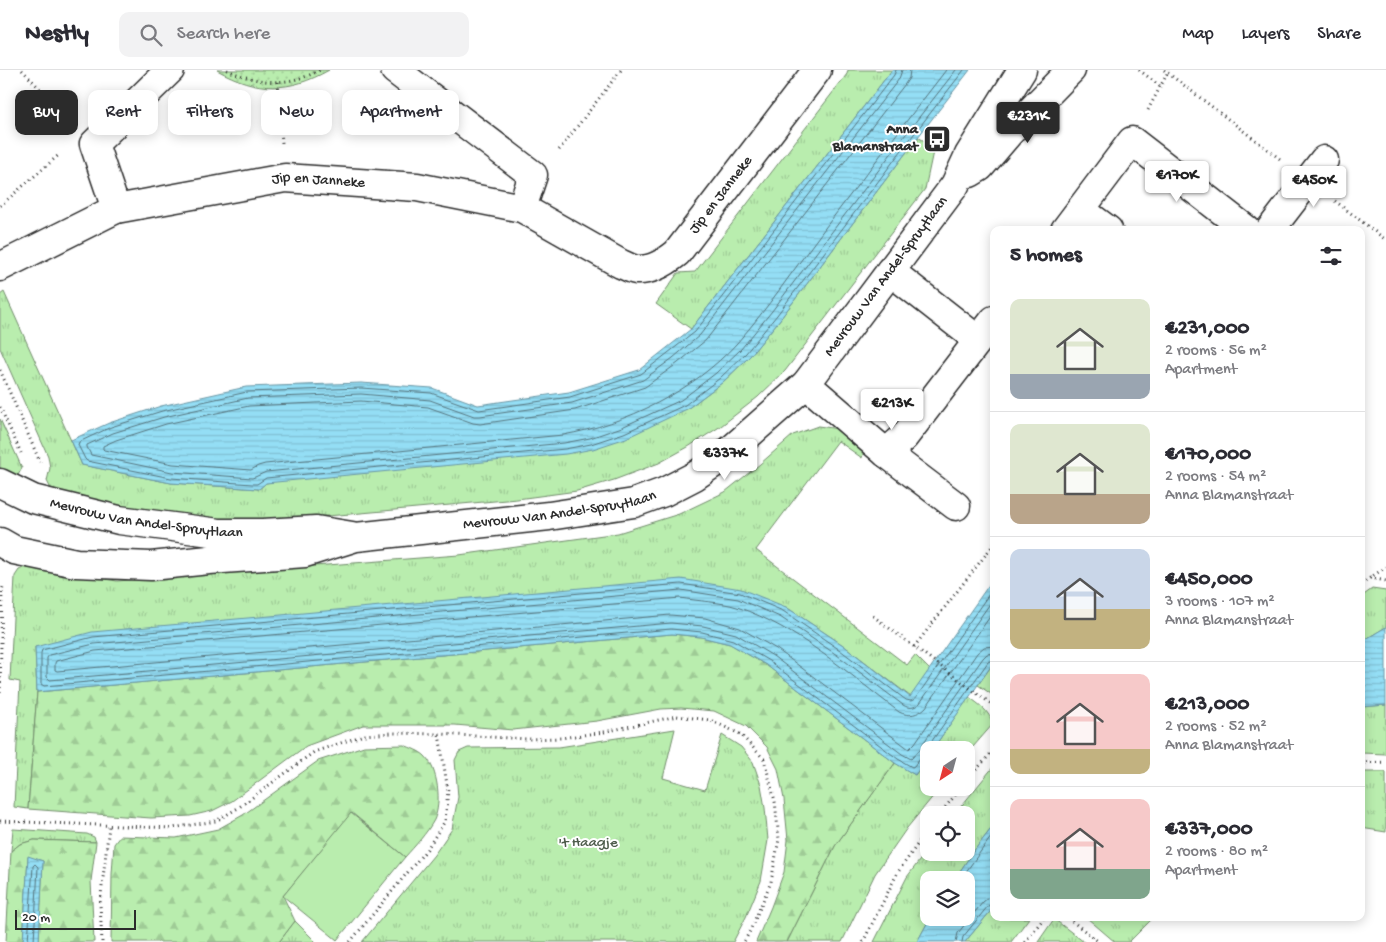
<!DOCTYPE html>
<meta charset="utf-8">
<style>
:root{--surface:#fff;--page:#f2f2f3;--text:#2b2b33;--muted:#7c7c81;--line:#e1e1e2;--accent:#2b2b2b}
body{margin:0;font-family:"Gochi Hand",sans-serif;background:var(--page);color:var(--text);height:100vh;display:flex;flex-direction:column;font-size:19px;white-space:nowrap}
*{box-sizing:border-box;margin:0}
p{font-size:16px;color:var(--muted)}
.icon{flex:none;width:28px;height:28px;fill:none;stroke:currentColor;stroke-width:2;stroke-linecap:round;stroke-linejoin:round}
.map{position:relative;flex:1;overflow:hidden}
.side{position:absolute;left:990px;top:156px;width:375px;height:695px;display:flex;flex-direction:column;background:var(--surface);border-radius:10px;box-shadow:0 2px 12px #0003}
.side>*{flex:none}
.hud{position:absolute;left:15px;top:20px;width:475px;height:45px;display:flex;gap:10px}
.needle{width:32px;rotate:216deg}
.controls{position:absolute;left:920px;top:671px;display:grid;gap:10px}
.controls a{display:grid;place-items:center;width:55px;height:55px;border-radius:10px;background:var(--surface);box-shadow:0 2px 12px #0003;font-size:25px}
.scale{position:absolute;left:15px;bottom:12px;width:121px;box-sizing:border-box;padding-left:5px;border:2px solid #2b2b2b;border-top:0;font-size:14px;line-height:18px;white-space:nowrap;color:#2b2b2b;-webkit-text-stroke:4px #fff;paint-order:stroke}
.price{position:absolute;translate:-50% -42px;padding:0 11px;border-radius:5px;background:#fff;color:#222;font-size:16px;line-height:32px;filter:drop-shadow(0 1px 2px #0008)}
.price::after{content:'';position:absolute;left:50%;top:30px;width:15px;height:11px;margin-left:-8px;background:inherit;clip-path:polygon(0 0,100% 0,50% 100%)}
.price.on{background:var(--accent);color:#fff}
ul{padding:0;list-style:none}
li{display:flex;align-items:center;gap:15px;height:125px;padding:0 20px}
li+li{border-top:1px solid var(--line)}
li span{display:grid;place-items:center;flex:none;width:140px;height:100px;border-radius:10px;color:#555}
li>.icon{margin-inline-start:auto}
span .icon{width:60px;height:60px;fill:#fffc;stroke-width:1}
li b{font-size:21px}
h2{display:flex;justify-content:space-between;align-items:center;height:60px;padding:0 20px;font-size:21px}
.tag{padding:0 18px;border-radius:10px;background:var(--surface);box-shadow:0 2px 12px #0003;font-size:18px;line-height:45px}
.tag.on{background:var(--accent);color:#fff}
header{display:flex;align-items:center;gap:30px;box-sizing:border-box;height:70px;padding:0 25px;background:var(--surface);border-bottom:1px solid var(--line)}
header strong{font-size:24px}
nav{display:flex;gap:28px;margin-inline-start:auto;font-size:18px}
.search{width:350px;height:45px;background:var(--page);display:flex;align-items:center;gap:12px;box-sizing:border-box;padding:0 18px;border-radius:10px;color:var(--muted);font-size:19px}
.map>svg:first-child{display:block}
</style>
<header>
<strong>Nestly</strong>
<div class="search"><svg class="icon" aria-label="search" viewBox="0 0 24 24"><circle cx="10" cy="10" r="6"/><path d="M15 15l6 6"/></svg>Search here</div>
<nav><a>Map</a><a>Layers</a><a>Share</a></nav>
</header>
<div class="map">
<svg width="1386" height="872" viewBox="0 0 1386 872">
<defs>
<pattern id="grass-tufts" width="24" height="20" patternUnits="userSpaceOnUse" patternTransform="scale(1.25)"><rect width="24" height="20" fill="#b9edae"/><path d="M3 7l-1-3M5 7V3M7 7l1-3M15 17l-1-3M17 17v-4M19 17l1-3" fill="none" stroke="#9fcb96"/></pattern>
<pattern id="forest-firs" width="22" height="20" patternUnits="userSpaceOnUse" patternTransform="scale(1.25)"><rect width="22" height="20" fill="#b9edae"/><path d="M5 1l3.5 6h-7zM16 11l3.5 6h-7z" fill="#9fcb96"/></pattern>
<pattern id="park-dots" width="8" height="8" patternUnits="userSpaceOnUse" patternTransform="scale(1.25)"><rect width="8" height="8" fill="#b9edae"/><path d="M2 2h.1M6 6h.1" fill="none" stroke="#9fcb96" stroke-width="1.8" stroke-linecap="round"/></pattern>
<pattern id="water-rules" width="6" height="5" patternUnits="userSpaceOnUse" patternTransform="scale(1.25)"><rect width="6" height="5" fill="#94def5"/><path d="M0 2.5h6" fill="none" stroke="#80bfd2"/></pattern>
</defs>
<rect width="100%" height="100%" fill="#fff"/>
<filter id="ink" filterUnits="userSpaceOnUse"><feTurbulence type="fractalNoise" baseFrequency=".02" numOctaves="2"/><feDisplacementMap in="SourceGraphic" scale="10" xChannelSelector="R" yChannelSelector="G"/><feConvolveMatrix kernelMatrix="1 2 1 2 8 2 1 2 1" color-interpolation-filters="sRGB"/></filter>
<g filter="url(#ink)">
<path fill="url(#grass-tufts)" stroke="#728c6c" d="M848 0H892L691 259 656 234 678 203 695 202 847 4Z
M918 67 934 77 925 119 785 301 758 327 721 356 688 377 659 393 614 410 577 421 517 429 283 450 244 452 180 448 92 431 51 419 47 411 50 398 48 386 0 278V225L4 222 82 395 171 413 259 419 266 413 687 339 723 312 750 286 781 248Z
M0 349 22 398 17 407 0 399Z
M818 356 839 359 864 380 862 388 838 371 756 480 907 595 915 585 930 600 911 627 843 575 786 537 35 577 37 622 28 739 14 737 20 612 10 610 15 506 19 500 27 496 34 498 117 511 459 485 618 463 679 444 725 422 760 394 793 365Z
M1372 519 1386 521V557L1361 572V527Z
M994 592V626L978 615Z
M969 627C980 635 989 641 993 654L966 685V680H932Z
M1386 635V684L1361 683V637Z
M675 659 663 708 705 720 722 665 741 677 753 692 761 715 765 738 768 770 761 811 746 847 733 872H362L434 785 452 759 458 727 455 690 459 682 468 678 559 677Z
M929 685V718H940L907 758 875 804 842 872H787L835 776 895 693 915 705Z
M994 696V755L973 782 954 810H929V848H930L917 872H874L907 807 929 778V782H966V745H954Z
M1361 702H1386V762L1361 758Z
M13 759 87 764 94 767 96 772 34 770 20 774 11 781Z
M994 837V848H1029L1011 872H965Z
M1087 848H1153L1129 872H1115Z
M1054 849 1084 872H1038Z
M295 851 315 871V872H279Z"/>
<path fill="url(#forest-firs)" stroke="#728c6c" d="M672 564 701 567 730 574 766 595 895 693 835 776 787 872H756L771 837 784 802 788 770 784 729 778 699 767 677 746 656 714 641 681 638 661 639 597 651 513 660 455 655H363L306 676 232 731 212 741 190 746 151 748 28 739 37 622Z
M404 675C411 678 420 681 425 686 438 699 442 733 434 750 427 763 415 776 405 787L352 743 283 826 295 851 279 872H111L112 804 114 774 120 766 176 768 218 759 243 745 318 691 364 676Z
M34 770 96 772 91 811 94 872H39L43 791 28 787 23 872H6L11 781 20 774Z"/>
<path fill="url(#park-dots)" stroke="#728c6c" d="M217 0H329C289 23 257 22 217 0Z"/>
<path fill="#b9edae" stroke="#728c6c" d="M351 743 405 787 337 870 283 826Z"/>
<path fill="url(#water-rules)" stroke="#6a96a4" d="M892 0H970L918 67 781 248 750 286 723 312 687 339 626 368 593 379 566 384 266 413 259 419 171 413 82 395 71 370 109 353 161 336 246 317 361 313 432 318 478 335 569 322 639 300 691 259Z
M681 509 741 519 786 537 843 575 910 627 993 509 994 592 932 680H929V685L915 705 895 693 766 595 730 574 701 567 672 564 37 622 35 577 92 562Z
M1386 557V635L1361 637V572Z
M994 755V837L965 872H917L930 848H966V810H954L973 782Z
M28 786 43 791 39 872H23Z"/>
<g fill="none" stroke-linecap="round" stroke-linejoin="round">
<path stroke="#55737c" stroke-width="1" d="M896 0 894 5 695 262 641 304 570 327 479 340 431 323 361 318 247 322 162 341 111 357 79 372 78 375 85 389 87 391 171 408 252 414H257L266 408 565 379 591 374 624 363 685 335 720 308 746 283 777 245 914 64 964 0
M902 0 899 9 700 265 673 288 643 310 572 333 480 346H474L430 330 361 324 248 328 164 347 113 363 87 375V377L91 385 172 402 252 408 255 407 266 402 564 373 590 368 622 357 681 330 716 303 741 279 772 241 909 60 956 0
M910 0 909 8 905 14 706 270 678 293 645 317 575 340 480 354 473 353 428 337 361 331 249 336 166 354 116 370 103 376V379L104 380 173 394 251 400 258 396 265 394 563 365C626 354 694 321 737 273 768 238 794 199 822 162 863 108 904 54 946 0
M994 517 915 629 911 631 906 630 840 580 783 541 740 523 681 514 93 567 42 580 41 583V614L44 616 671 559 702 562 733 570 769 591 898 689 912 697 914 696 923 684 928 681 929 675 988 592 994 589
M994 528 920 633C915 638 909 639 903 635L837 585 780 547 738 529 681 520 94 574 49 585 47 588V607L50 610 671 553 703 556 736 564 773 586 902 684 911 689 922 677 924 672 983 588 987 584 994 583
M994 541 926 637C918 645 909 647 899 642 848 603 798 558 737 537 722 532 697 531 680 528L95 581 56 591 55 593V600L57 601 670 545 705 548 740 558 778 580 909 679 915 673 977 583 984 577 994 576
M960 810 994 763
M28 872 33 796 35 794 38 797 34 872
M956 872 958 863 983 832 988 828H994
M962 872 963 867 988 836 994 834"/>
<g stroke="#2b2b2b" stroke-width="31">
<g id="minor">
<path d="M395 0 533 105 522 138"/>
<path d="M116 139 94 74 170 0"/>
<path d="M1081 140 1108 160"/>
<path d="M1065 160 1132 71 1247 160"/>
<path d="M1270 160 1324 90"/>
<path id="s1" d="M0 197 116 139 285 108 417 117 522 138 621 194C626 196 632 199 636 200 651 201 666 192 677 183L817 0"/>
<path d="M890 201 978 270"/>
<path d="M806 314 886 383 956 436"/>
<path d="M886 383 904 367 994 250"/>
</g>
</g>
<g stroke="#2b2b2b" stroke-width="31">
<g id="tertiary">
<path d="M970 103 980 97 1009 63 1071 0"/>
<path id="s2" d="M0 413 33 429 119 450 219 463H263L316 460 352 466"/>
<path id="s3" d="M0 472 14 480 76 493 151 496 209 490 305 483 356 467 549 446 634 433 664 422 695 406 723 387 806 314 955 115 969 85 1022 0"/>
</g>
</g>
<path stroke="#2b2b2b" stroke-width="3" stroke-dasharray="1 4" stroke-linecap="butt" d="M22 0 70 50
M227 0C259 14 289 17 320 0
M1139 0 1160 16
M1164 0 1280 89
M278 12 282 73
M1148 40 1169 0
M559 80 621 0
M1335 131 1386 170
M0 136 60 84
M0 300 40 392
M0 337 21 383
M1370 508 1386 511
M1361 514 1386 497
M873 546 994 636
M914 577 994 474
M0 623 2 520 4 514
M1361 693 1386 692
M966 711 994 680
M939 745 961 718
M0 751 172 758 216 751 238 738 314 682 364 665 392 663 439 664 527 669 561 668 604 662 677 646 710 650 740 664 764 689 775 731 779 769 771 812 750 861 744 872
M1068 848 1099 872
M102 872 100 834 109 756
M350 872 427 779 445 751 448 721 439 664
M863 872 898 802 929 758
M1025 872 1044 848"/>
<use href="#minor" stroke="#fff" stroke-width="28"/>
<use href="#tertiary" stroke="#fff" stroke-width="28"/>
</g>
</g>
<defs>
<g id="bus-square" transform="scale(1.4375)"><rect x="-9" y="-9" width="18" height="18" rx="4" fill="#2b2b2b" stroke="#fff"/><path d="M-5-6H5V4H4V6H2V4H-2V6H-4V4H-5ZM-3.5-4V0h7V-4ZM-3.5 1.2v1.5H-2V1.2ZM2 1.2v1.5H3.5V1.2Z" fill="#fff"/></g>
</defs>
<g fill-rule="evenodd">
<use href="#bus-square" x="937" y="69"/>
</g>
<g text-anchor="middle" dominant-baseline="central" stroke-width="4" stroke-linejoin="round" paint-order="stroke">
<g font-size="15" font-weight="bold" fill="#2b2b2b" stroke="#fff" text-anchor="end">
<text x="918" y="60">Anna<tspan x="918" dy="17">Blamanstraat</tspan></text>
</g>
<g font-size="15" fill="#2b2b2b" stroke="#fff">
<text stroke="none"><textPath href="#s1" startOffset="335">Jip en Janneke</textPath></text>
<text stroke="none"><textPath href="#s1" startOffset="789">Jip en Janneke</textPath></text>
<text stroke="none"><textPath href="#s3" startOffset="988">Mevrouw Van Andel-Spruytlaan</textPath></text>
<text stroke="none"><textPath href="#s3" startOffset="568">Mevrouw Van Andel-Spruytlaan</textPath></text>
<text stroke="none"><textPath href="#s2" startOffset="152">Mevrouw Van Andel-Spruytlaan</textPath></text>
</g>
<g font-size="15" fill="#4e5c4c" stroke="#fff">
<text x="588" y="773">'t Haagje</text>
</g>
</g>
</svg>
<div class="controls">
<a><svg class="needle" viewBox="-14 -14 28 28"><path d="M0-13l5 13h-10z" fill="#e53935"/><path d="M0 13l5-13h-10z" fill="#7c7c81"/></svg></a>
<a><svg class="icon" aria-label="locate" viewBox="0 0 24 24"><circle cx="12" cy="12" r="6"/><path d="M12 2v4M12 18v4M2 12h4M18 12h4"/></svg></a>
<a><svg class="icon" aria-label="layers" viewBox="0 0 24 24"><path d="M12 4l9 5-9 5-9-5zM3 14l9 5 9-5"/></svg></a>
</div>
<div class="scale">20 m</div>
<b class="price on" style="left:1028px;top:74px">€231K</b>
<b class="price" style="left:1177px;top:133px">€170K</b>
<b class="price" style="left:1314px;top:138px">€450K</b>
<b class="price" style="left:892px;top:361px">€213K</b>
<b class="price" style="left:725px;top:411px">€337K</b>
<div class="hud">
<a class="tag on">Buy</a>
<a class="tag">Rent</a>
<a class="tag">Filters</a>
<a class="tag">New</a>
<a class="tag">Apartment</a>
</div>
<section class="side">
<h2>5 homes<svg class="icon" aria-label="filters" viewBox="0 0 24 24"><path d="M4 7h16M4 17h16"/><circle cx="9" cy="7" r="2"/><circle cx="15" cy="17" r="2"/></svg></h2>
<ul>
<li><span style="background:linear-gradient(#dfe7d0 75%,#9aa5b1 0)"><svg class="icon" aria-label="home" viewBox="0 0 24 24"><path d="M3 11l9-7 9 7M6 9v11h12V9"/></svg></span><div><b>€231,000</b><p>2 rooms · 56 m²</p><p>Apartment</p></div></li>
<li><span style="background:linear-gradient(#dfe7d0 70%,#b9a48a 0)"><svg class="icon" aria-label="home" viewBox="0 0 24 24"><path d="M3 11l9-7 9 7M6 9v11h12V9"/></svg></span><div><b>€170,000</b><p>2 rooms · 54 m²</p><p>Anna Blamanstraat</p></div></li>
<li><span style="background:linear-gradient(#c9d6e8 60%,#c2b280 0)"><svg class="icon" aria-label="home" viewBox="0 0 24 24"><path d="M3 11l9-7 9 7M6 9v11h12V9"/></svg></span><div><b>€450,000</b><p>3 rooms · 107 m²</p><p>Anna Blamanstraat</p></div></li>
<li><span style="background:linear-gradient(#f6c9c9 75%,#c2b280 0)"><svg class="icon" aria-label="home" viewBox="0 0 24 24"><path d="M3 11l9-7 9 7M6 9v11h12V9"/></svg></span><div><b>€213,000</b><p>2 rooms · 52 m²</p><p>Anna Blamanstraat</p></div></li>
<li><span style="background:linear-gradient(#f6c9c9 70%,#7fa58c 0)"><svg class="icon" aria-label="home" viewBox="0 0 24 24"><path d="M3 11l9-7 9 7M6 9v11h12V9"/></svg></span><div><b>€337,000</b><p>2 rooms · 80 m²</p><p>Apartment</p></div></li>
</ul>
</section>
</div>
